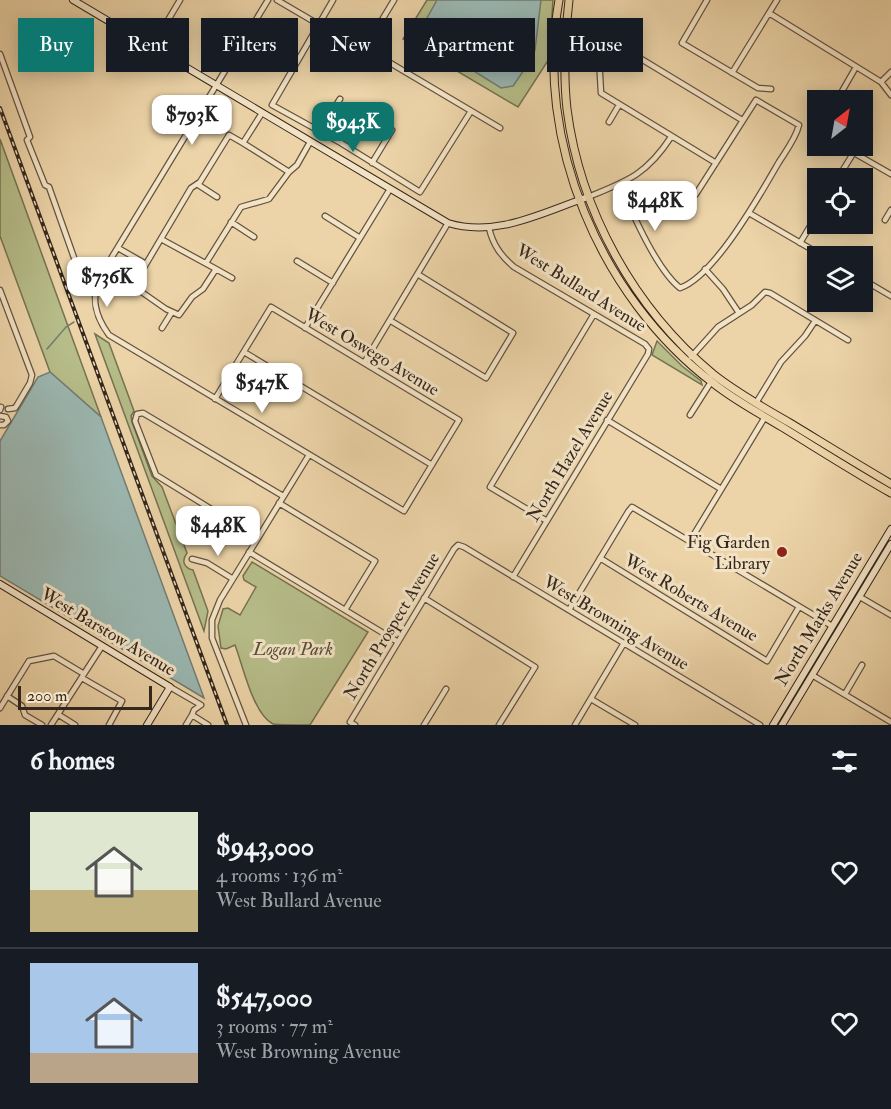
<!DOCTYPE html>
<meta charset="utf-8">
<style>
:root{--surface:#171b24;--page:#242831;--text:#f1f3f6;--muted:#9ea1a6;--line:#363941;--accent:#0f766e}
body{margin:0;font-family:"IM FELL Double Pica",serif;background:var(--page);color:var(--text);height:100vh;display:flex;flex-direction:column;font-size:22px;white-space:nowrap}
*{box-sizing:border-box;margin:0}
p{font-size:20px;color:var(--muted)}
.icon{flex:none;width:33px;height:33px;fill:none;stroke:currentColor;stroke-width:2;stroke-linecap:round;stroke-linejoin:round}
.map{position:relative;height:725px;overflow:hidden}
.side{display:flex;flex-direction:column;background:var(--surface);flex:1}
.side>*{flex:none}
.top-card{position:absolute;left:18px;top:18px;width:855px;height:54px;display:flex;gap:12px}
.needle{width:39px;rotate:31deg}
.buttons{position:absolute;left:807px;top:90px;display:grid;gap:12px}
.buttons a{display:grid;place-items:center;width:66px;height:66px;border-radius:0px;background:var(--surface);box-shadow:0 3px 15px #0003;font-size:30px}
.scale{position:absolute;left:18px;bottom:15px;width:134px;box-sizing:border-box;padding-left:6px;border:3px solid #35271b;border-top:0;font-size:16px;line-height:21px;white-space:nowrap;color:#35271b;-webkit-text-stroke:4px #f3e3c6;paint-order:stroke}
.price{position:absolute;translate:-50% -51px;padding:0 14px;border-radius:12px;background:#fff;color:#222;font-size:20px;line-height:39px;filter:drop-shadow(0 2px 3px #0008)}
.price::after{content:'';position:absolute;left:50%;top:36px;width:18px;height:14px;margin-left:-9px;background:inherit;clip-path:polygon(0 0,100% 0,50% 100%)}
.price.current{background:var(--accent);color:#fff}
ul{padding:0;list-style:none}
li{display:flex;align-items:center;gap:18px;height:150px;padding:0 30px}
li+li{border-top:2px solid var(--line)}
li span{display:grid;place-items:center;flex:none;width:168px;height:120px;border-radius:0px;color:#555}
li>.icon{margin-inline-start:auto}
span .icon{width:72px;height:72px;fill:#fffc;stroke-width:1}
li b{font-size:26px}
h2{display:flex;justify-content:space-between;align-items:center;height:72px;padding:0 30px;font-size:26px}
.pill{padding:0 21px;border-radius:0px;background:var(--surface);box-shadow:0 3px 15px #0003;font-size:21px;line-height:54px}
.pill.current{background:var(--accent);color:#fff}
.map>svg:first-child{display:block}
</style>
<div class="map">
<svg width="891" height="725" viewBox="0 0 891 725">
<rect width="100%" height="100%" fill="#ecd4a8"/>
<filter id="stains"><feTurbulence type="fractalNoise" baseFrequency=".00333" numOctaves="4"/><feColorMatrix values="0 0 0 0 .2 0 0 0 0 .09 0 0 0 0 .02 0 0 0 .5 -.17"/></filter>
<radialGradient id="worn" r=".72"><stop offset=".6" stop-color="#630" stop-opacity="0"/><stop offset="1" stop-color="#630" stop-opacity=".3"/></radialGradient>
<path fill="#b6bd89" stroke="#767252" stroke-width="1.5" d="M427 0H553L549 59 518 107 403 39Z
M0 139 101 417 50 372 0 236Z
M95 334 109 343 134 411 131 416 132 422 152 476 162 487 187 553C181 561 184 568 193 570L208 611 204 631Z
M657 341 682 366 701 381 702 385 652 355Z
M252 562 368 632 310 725C299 725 282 725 273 724 253 714 243 666 235 645L226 649 221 648 218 626 223 609 228 608 240 615 256 587 244 580 243 576Z"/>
<path fill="#9bb7b1" stroke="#727d75" stroke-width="1.5" d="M437 0H541L535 50 526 67 513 86 501 88 469 68 464 52 459 56 449 58 426 40 422 27Z
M50 372 101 417 204 698 0 576V441L38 377Z"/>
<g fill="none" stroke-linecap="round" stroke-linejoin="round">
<path stroke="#727d75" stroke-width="1.5" d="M47 349 66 327 74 322"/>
<g stroke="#63523e" stroke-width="7">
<path id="street" d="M277 0 318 24
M333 0 272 105 341 143 420 192 471 111
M394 0 365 48 500 128
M707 0 682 43 758 88 771 89
M769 13 881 82 891 95
M227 28 245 38
M152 47 180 0
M0 54 30 137 27 140 45 185 49 187 78 269 98 282
M565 57H599
M732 73 777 0
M881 82 891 72
M837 100 856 67
M609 122 619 105
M319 132 340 99
M842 146 891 174
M372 163 392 130
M716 163 601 93 599 57 605 37 742 120
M289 172 297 165 310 142
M838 178 854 152
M197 184 217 197
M620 184C632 213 656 269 680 288 715 276 761 193 779 162 786 151 796 138 799 125L756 100 696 194 688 203
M588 197C628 181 647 174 671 137
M749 213 823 256
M325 216 360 238
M885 220 891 210
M231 222 254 237
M489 228C493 245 501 256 514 267L645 344 649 349 648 354 513 577
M800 243 818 213
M118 248 146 264 191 188 200 182 229 135 243 143 262 113
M297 261 333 283
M206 263 241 207 269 199 289 172 243 143
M146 264 133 286 166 309 179 315 192 297 203 289 216 269 161 239
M216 269 232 278
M705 269 723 289 739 313
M862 279 891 296
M0 290 32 375 30 383 17 405 15 408 8 409
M391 321 486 378 513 333 419 275
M162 328 172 312
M305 328 390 189
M244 352 432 465
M691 357 718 327 752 305 765 292 770 293 848 340
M364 363 448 223
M215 399 271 307 459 420 404 511 109 335C95 316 90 297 101 275L268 0
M756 403 781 362 805 336 815 321
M0 410 1 407
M690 415 711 382
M0 416 6 417 8 421 4 425H0
M607 420 721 489
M279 503 375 561 345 610
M547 521 490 487 594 314
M258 538 156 475 135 421 137 414 143 413 283 496
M690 541 765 417
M249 552 398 642
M600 558 767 661 799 607
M192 559 207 563 233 579
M860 597 891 615
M424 598 535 667 499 725
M569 610 628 512 632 507 832 626
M812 675 891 722
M82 678 122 701 109 725
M170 687 201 705 194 710 192 715
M845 694 862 665
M7 696 22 706 25 715 42 725
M591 699 635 725
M0 708 29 661 54 656 84 674
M59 715 75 725
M51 725 102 646
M186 725 192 715 208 725
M246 725 212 638V620L220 600 309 455
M355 725 350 722 454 549 458 545 464 547 760 725
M424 725 446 689
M575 725 624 643"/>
</g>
<g stroke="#35271b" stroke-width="8">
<path id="secondary" d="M73 0 448 223C497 238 543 212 588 197
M0 584 170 687 147 725
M773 725 891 529
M782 725 891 544"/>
</g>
<g stroke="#35271b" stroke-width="9">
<path id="primary" d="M559 0C534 141 600 297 713 383 734 400 759 413 782 427 818 449 854 472 891 493
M569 0C565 36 563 73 567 109 580 211 634 308 713 374 737 393 764 408 790 423 823 443 857 464 891 484"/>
</g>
<use href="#street" stroke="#f3e3c6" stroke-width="4.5"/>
<use href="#secondary" stroke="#f3e3c6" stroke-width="6"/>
<use href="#primary" stroke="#ecd4a8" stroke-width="7"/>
<g stroke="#35271b" stroke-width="4">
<path id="rail" d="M0 108 227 725"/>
</g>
<use href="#rail" stroke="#f3e3c6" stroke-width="1.5" stroke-dasharray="4.5" stroke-linecap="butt"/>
</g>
<circle fill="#8f2418" stroke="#f3e3c6" stroke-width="2" cx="782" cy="552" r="6"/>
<g text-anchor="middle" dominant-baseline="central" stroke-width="6" stroke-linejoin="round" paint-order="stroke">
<g font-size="18" fill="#35271b" stroke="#f3e3c6">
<text transform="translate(581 288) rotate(32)">West Bullard Avenue</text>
<text transform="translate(372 352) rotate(31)">West Oswego Avenue</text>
<text transform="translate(570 456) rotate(-59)">North Hazel Avenue</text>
<text transform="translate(691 598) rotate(31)">West Roberts Avenue</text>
<text transform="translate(819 619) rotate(-59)">North Marks Avenue</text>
<text transform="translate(616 623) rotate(31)">West Browning Avenue</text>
<text transform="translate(392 626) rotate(-59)">North Prospect Avenue</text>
<text transform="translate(108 632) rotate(31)">West Barstow Avenue</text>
</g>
<g font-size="18" fill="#35271b" stroke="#f3e3c6" text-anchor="end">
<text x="770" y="542">Fig Garden<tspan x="770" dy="21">Library</tspan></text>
</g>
<g font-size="18" font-style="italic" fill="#554c36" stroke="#f3e3c6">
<text x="293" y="649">Logan Park</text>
</g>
</g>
<rect width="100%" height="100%" filter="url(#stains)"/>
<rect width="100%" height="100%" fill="url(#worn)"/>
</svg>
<div class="buttons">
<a><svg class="needle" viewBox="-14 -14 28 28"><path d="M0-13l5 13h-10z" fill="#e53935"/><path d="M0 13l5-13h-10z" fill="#9ea1a6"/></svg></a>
<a><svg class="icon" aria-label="locate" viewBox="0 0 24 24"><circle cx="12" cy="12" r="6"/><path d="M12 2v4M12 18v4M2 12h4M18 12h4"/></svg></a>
<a><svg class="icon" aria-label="layers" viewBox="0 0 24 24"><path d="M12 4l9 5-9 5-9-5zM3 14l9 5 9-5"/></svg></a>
</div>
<div class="scale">200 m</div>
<b class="price" style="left:192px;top:146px">$793K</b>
<b class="price current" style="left:353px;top:153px">$943K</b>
<b class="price" style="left:655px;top:232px">$448K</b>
<b class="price" style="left:107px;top:308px">$736K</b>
<b class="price" style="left:262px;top:414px">$547K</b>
<b class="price" style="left:218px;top:557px">$448K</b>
<div class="top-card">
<a class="pill current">Buy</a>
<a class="pill">Rent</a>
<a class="pill">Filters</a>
<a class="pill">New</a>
<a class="pill">Apartment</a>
<a class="pill">House</a>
</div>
</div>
<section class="side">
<h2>6 homes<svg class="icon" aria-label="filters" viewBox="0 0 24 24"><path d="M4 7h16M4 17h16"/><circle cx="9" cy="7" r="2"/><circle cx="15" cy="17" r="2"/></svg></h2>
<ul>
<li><span style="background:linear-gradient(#dfe7d0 65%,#c2b280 0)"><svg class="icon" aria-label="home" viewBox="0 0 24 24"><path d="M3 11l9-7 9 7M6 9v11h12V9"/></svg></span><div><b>$943,000</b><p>4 rooms · 136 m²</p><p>West Bullard Avenue</p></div><svg class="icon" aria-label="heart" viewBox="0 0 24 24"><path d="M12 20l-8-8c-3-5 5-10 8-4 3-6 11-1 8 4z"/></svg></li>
<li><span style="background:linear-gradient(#a9c7e8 75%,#b9a48a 0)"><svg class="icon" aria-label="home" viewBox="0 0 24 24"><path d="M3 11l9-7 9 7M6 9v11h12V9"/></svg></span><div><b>$547,000</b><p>3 rooms · 77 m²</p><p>West Browning Avenue</p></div><svg class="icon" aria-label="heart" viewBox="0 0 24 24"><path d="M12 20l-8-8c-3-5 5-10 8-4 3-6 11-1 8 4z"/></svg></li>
</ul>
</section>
